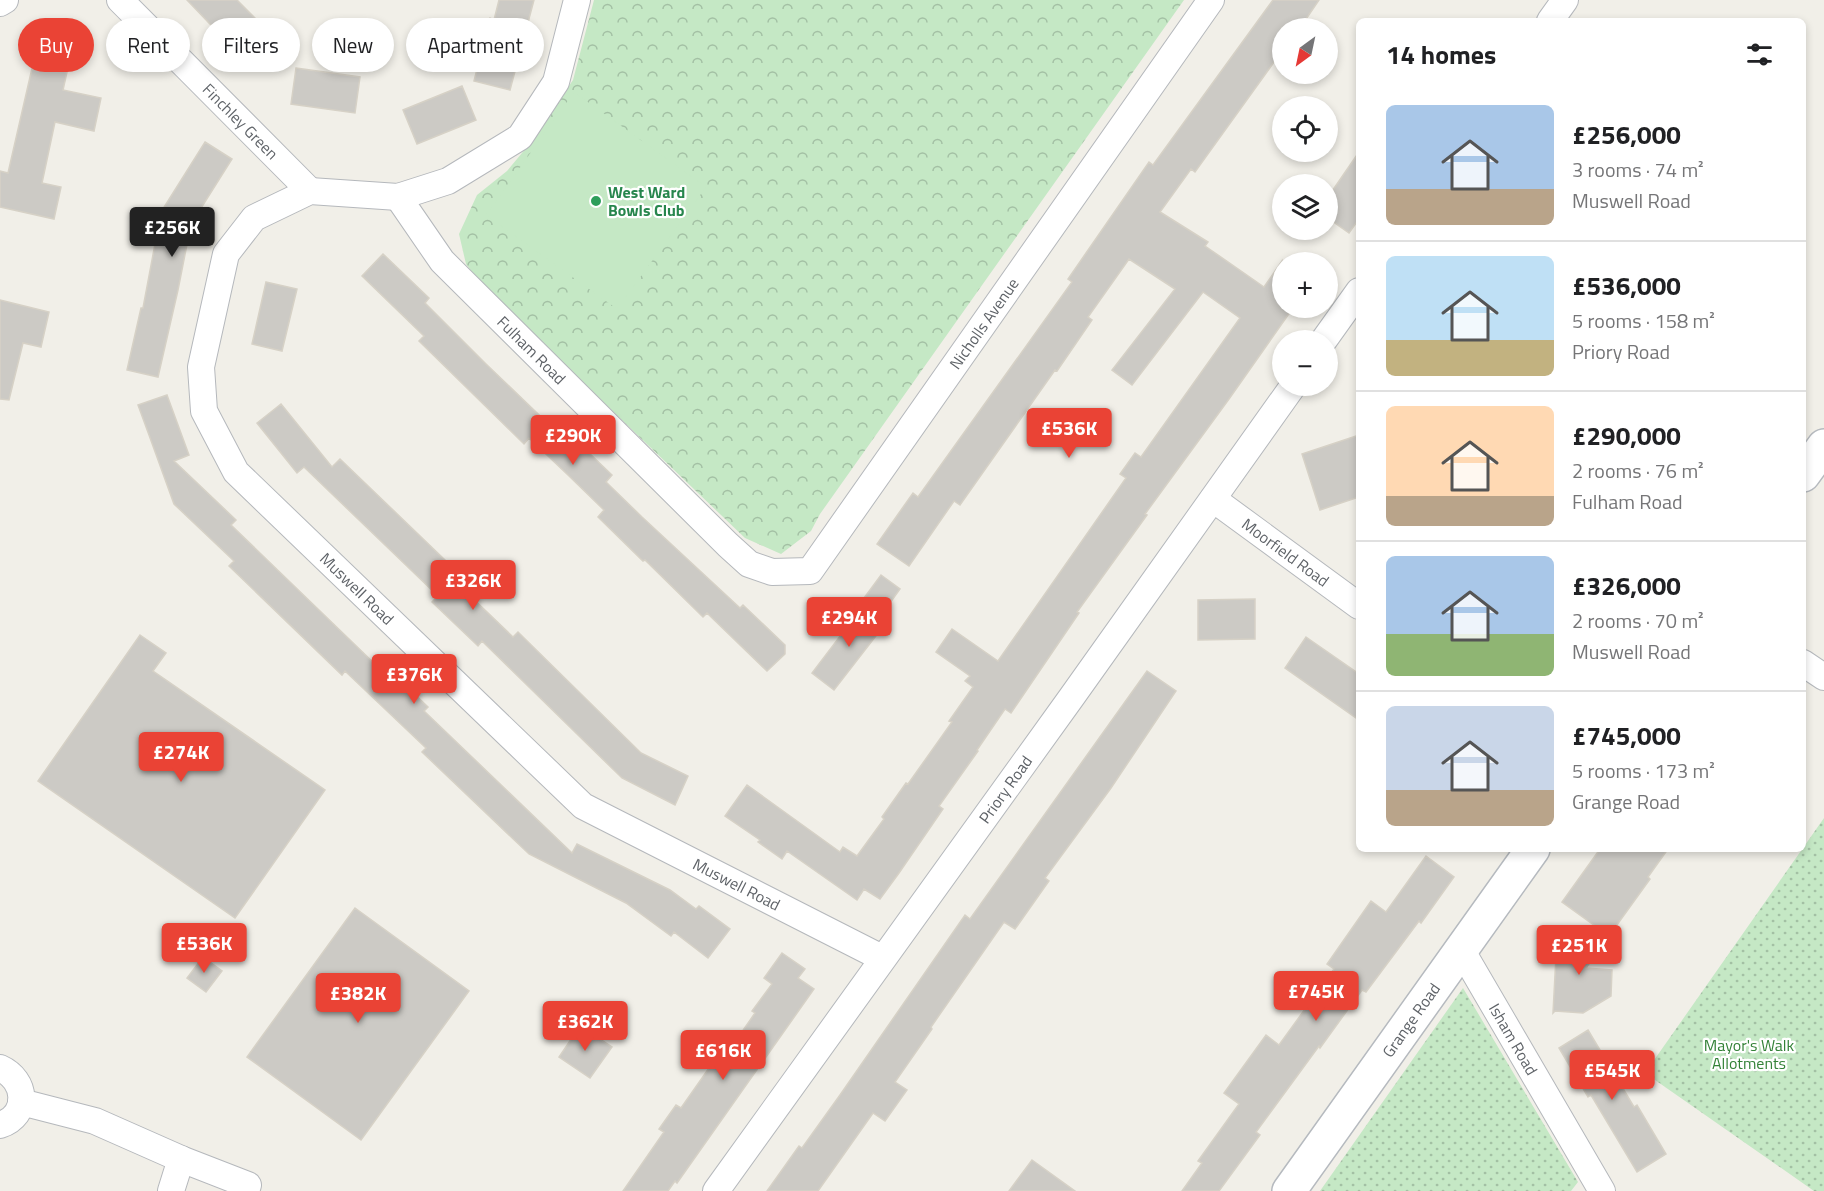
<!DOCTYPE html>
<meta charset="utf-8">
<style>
:root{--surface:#fff;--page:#f2f2f2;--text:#202124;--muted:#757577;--line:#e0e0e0;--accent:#ea4335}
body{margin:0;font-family:"Titillium Web",sans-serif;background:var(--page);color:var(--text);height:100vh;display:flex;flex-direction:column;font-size:22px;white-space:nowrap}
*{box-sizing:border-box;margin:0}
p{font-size:20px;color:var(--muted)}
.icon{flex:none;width:33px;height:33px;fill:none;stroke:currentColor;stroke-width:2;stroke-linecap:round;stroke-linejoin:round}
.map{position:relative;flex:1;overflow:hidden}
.sheet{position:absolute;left:1356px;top:18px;width:450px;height:834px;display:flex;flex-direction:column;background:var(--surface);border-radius:9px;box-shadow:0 3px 9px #0003}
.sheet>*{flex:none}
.top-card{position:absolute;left:18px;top:18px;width:570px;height:54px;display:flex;gap:12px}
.needle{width:39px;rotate:213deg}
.fabs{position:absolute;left:1272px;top:18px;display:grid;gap:12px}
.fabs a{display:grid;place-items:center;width:66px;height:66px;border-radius:50%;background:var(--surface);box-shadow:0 3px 9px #0003;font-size:30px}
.price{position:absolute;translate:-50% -51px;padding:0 14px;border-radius:6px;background:var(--accent);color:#fff;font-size:20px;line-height:39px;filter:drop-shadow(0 2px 3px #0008)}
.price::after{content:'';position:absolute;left:50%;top:36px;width:18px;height:14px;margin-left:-9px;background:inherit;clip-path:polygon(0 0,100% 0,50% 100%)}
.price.on{background:#222;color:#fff}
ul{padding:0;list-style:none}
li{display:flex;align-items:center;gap:18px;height:150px;padding:0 30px}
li+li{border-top:2px solid var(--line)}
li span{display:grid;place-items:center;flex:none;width:168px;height:120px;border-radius:9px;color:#555}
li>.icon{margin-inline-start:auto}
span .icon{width:72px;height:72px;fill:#fffc;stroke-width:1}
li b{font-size:26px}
h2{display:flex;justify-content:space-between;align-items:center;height:72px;padding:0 30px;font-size:26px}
.pill{padding:0 21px;border-radius:27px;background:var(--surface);box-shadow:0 3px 9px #0003;font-size:21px;line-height:54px}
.pill.on{background:var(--accent);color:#fff}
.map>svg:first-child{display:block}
</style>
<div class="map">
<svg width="1824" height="1191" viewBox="0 0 1824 1191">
<defs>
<pattern id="grass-dots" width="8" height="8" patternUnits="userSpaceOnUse" patternTransform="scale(1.5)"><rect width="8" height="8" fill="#c5e8c5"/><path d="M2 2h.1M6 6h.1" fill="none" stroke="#a3c0a4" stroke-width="1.8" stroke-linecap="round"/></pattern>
<pattern id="forest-crowns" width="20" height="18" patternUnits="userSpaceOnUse" patternTransform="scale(1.5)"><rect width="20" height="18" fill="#c5e8c5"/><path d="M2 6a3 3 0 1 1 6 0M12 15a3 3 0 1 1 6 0" fill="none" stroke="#a3c0a4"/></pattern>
</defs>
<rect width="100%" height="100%" fill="#f1efe8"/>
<path fill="url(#grass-dots)" d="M1824 818V1191H1814L1645 1073Z
M1463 988 1578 1182 1571 1191H1320Z"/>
<path fill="url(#forest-crowns)" d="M594 0H1184L820 514 811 531 781 554 745 538 484 288 466 264 459 234 477 195 507 171 527 147 573 80Z"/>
<path fill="#c5e8c5" d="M574 92 706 187 617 309 486 215Z"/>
<path fill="#cccac5" stroke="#d6d1c6" stroke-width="1.5" d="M187 0H237L272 35V44L250 66Z
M499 0H534L510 90 474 81 490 18 494 20Z
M1273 0H1319L1300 28H1282V51L1195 172 1191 169 1160 212 1208 242 1205 246 1264 287 1282 261V308H1293L1229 399 1145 514 1147 515 1077 612 1079 613 1011 713 1005 709 977 750 978 751 939 806 943 809 899 873 880 899 864 889 857 900 787 851 782 859 758 842 760 840 725 816 747 785 840 852 843 847 857 856 884 819 882 817 906 783 908 784 952 722 949 721 973 687 965 681 970 676 936 652 952 629 998 661 1126 478 1120 474 1135 453 1141 457 1240 318 1203 292 1132 385 1112 370 1175 289 1129 259 1088 317 1092 320 1057 371 1055 370 960 505 954 501 909 566 877 544 913 493 918 497 1072 282 1068 279 1149 162 1153 165Z
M33 64 67 72 63 90 101 98 94 131 55 122 42 183 61 187 54 219 0 207V171L8 173Z
M296 68 360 77 355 113 291 104Z
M462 86 476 120 417 144 403 110Z
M205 142 232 159 191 224 178 290 158 377 127 370 141 308H143L161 212Z
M1359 152V219L1349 233 1328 218V197Z
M383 254 429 298 425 303 486 364 561 436 566 431 612 475 606 482 642 517 740 608 743 605 785 645V654L767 671 707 613 703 617 645 560 643 561 598 517 604 510 568 475 529 438 524 444 419 341 424 336 362 276Z
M266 282 297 289 282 351 252 344Z
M0 300 49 312 41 347 23 343 9 400 0 399Z
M167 395 189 455 174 461 236 520 231 525 378 667 382 663 428 707 424 711 572 853 577 844 670 890 696 909 699 906 730 929 708 958 674 932 671 936 626 903 529 854 422 752 426 748 345 671 342 675 229 566 234 561 174 504 149 435 138 405Z
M281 404 332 467 340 459 445 560 439 566 513 637 518 632 641 753 688 776 675 805 622 778 482 641 478 646 432 602 438 596 304 467 297 473 257 423Z
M1359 435V497L1320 510 1302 454Z
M881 575 900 589 880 617 861 602Z
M1255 599V639L1198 640V600Z
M863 606 886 623 834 690 812 673Z
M140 635 166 653 153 671 325 790 235 918 38 781Z
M1306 637 1359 674V720L1285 668Z
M1147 671 1176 691 1111 788 1045 878 1049 881 1015 929 1004 922 931 1027 932 1029 895 1082 907 1090 885 1121 873 1113 818 1191H767L799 1146 802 1148 840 1095 965 915 970 919Z
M1600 849H1668L1648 877 1650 879 1609 936 1562 902Z
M1426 856 1454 877 1421 923 1419 921 1366 992 1362 990 1320 1048 1319 1046 1256 1132 1260 1135 1219 1191H1182L1202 1163 1198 1161 1239 1104 1224 1093 1266 1035 1279 1045 1334 969 1327 964 1371 901 1386 912Z
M355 908 469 991 361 1140 247 1057Z
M1557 937 1607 939 1586 968 1612 970 1611 996 1583 1013 1555 1011 1553 1013Z
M782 953 805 969 798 978 814 989 677 1183 675 1181 668 1191H623L664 1132 659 1129 676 1105 681 1108 723 1048 728 1052 755 1013 752 1011 772 984 764 978Z
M203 957 222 971 206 992 187 978Z
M580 1026 612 1047 590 1078 559 1057Z
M1588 1030 1634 1107 1637 1105 1666 1154 1637 1172 1591 1095 1588 1097 1559 1048Z
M1032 1160 1075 1191H1009Z"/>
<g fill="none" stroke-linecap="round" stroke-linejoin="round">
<g stroke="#b5b8bc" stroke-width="28">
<g id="street">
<path id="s1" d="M120 0 310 191"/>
<path id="s2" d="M577 0 556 82 520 137 448 181 398 197 310 191 254 218 226 254 201 367 204 411 236 472 583 806 882 958"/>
<path d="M0 3 5 0"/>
<path d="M1550 21 1565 0"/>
<path id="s3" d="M398 197 442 261 728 545 749 564 772 572 810 571 1211 0"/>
<path d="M1324 340 1359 291"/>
<path id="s4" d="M1213 499 1359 606"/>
<path d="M1803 663 1824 677"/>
<path id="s5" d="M1462 951 1602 1191"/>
<path d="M0 1068C27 1080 30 1115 0 1125"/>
<path d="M21 1102 95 1121 181 1159 248 1185 246 1191"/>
<path d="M171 1191 181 1159"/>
<path id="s6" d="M716 1191 1071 698 1293 386"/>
</g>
</g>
<g stroke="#b6babf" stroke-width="36">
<g id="secondary">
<path d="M1803 475 1824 446"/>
<path id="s7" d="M1289 1191 1533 849"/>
</g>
</g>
<use href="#street" stroke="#fff" stroke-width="26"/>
<use href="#secondary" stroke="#fff" stroke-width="33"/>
</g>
<circle fill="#2e9e5b" stroke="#fff" stroke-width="2" cx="596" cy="201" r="6"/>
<g text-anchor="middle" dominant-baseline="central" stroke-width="4.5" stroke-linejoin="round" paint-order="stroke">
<g font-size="16" fill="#5f6368" stroke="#fff">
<text stroke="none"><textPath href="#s1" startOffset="171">Finchley Green</textPath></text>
<text stroke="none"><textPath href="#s3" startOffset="874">Nicholls Avenue</textPath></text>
<text stroke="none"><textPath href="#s3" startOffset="204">Fulham Road</textPath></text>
<text stroke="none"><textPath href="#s4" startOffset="90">Moorfield Road</textPath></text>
<text stroke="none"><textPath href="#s2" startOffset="880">Muswell Road</textPath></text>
<text stroke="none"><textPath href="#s6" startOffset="495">Priory Road</textPath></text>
<text stroke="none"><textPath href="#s2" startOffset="1366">Muswell Road</textPath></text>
<text stroke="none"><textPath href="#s7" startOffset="210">Grange Road</textPath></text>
<text stroke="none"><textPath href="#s5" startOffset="102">Isham Road</textPath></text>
</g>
<g font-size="16" font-weight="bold" fill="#27864d" stroke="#fff" text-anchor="start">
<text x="608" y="192">West Ward<tspan x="608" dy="18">Bowls Club</tspan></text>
</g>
<g font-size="16" fill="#348238" stroke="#fff">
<text x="1749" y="1045">Mayor's Walk<tspan x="1749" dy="18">Allotments</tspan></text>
</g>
</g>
</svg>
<div class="fabs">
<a><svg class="needle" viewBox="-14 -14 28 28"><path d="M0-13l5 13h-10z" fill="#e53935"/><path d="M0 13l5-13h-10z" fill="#757577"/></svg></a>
<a><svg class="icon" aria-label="locate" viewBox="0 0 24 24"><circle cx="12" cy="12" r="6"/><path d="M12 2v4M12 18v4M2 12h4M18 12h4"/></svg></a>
<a><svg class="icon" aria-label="layers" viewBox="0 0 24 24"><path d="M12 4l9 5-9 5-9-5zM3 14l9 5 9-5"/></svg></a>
<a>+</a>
<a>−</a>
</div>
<b class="price on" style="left:172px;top:258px">£256K</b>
<b class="price" style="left:1069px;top:459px">£536K</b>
<b class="price" style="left:573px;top:466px">£290K</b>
<b class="price" style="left:473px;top:611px">£326K</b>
<b class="price" style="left:849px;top:648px">£294K</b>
<b class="price" style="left:414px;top:705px">£376K</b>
<b class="price" style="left:181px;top:783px">£274K</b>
<b class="price" style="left:204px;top:974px">£536K</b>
<b class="price" style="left:1579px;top:976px">£251K</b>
<b class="price" style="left:1316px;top:1022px">£745K</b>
<b class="price" style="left:358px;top:1024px">£382K</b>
<b class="price" style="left:585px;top:1052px">£362K</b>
<b class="price" style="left:723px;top:1081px">£616K</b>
<b class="price" style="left:1612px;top:1101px">£545K</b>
<div class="top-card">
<a class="pill on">Buy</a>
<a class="pill">Rent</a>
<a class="pill">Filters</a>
<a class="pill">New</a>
<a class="pill">Apartment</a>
</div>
<section class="sheet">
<h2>14 homes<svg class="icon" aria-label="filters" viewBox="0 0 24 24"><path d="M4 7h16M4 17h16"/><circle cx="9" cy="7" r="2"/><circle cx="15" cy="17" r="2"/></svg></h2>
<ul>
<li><span style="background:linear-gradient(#a9c7e8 70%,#b9a48a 0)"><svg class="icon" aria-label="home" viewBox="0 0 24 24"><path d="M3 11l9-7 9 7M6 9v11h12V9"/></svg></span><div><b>£256,000</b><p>3 rooms · 74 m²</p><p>Muswell Road</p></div></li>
<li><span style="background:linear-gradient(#bfe0f5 70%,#c2b280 0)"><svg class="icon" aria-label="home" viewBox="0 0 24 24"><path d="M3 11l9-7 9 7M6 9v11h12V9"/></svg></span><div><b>£536,000</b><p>5 rooms · 158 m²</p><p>Priory Road</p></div></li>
<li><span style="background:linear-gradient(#ffd9b3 75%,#b9a48a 0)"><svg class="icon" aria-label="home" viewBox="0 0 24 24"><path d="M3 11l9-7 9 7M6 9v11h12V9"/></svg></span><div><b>£290,000</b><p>2 rooms · 76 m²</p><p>Fulham Road</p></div></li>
<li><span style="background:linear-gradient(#a9c7e8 65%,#8fb573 0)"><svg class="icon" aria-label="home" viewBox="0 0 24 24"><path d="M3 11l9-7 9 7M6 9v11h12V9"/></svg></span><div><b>£326,000</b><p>2 rooms · 70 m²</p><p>Muswell Road</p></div></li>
<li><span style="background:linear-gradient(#c9d6e8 70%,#b9a48a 0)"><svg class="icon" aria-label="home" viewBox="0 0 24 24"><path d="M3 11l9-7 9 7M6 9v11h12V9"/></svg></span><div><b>£745,000</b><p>5 rooms · 173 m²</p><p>Grange Road</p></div></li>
</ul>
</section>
</div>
